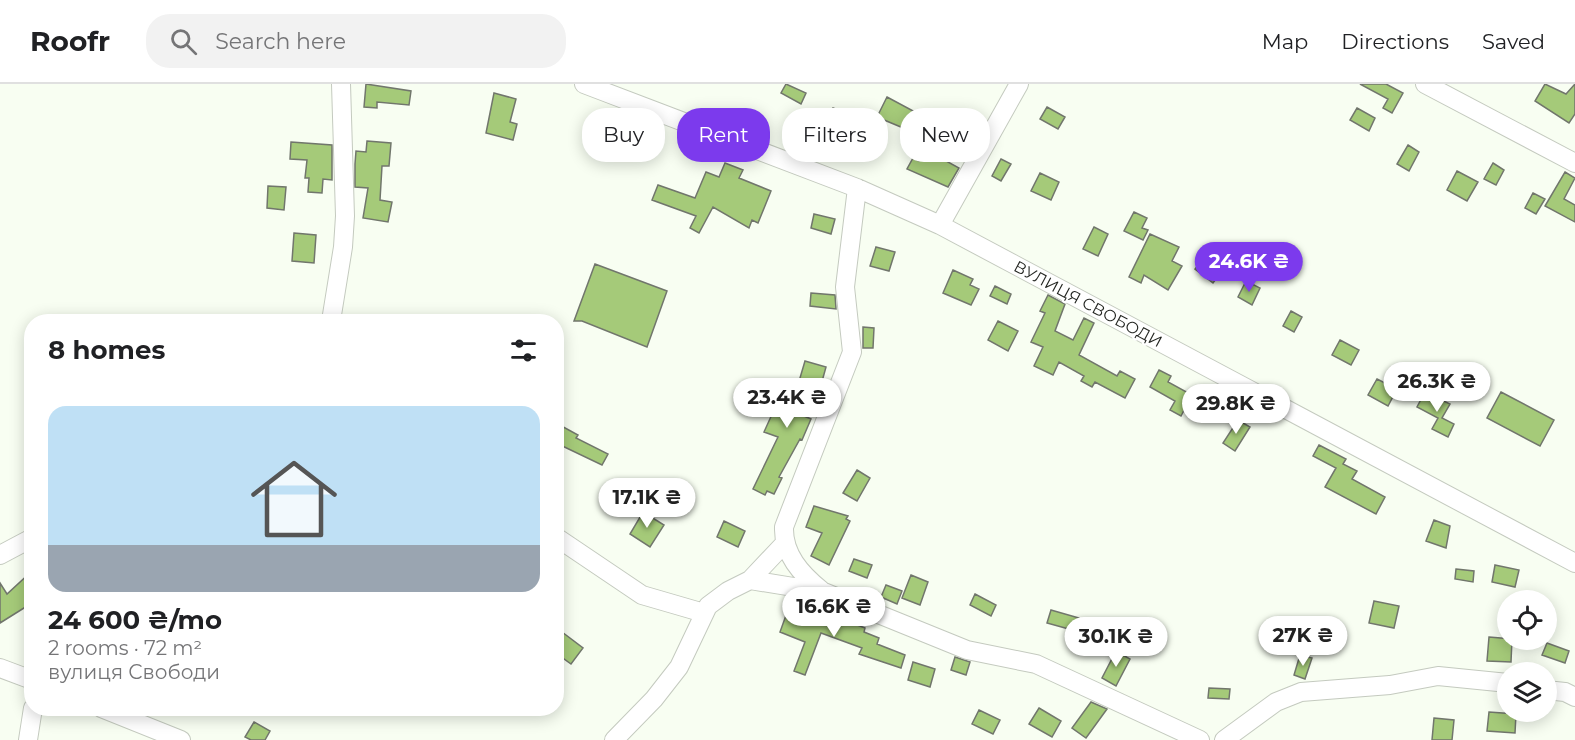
<!DOCTYPE html>
<meta charset="utf-8">
<style>
:root{--surface:#fff;--page:#f2f2f2;--text:#202124;--muted:#757577;--line:#e0e0e0;--accent:#7c3aed}
body{margin:0;font-family:Montserrat,sans-serif;background:var(--page);color:var(--text);height:100vh;display:flex;flex-direction:column;font-size:22px;white-space:nowrap}
*{box-sizing:border-box;margin:0}
p{font-size:20px;color:var(--muted)}
.icon{flex:none;width:33px;height:33px;fill:none;stroke:currentColor;stroke-width:2;stroke-linecap:round;stroke-linejoin:round}
.map{position:relative;flex:1;overflow:hidden}
.panel{position:absolute;left:24px;top:230px;width:540px;height:402px;display:flex;flex-direction:column;background:var(--surface);border-radius:24px;box-shadow:0 3px 15px #0003}
.panel>*{flex:none}
.top-card{position:absolute;left:582px;top:24px;width:570px;height:54px;display:flex;gap:12px}
.fabs{position:absolute;left:1497px;top:506px;display:grid;gap:12px}
.fabs a{display:grid;place-items:center;width:60px;height:60px;border-radius:50%;background:var(--surface);box-shadow:0 3px 15px #0003;font-size:30px}
.price{position:absolute;translate:-50% -51px;padding:0 14px;border-radius:21px;background:#fff;color:#222;font-size:20px;line-height:39px;filter:drop-shadow(0 2px 3px #0008)}
.price::after{content:'';position:absolute;left:50%;top:36px;width:18px;height:14px;margin-left:-9px;background:inherit;clip-path:polygon(0 0,100% 0,50% 100%)}
.price.active{background:var(--accent);color:#fff}
ul{padding:0;list-style:none}
li{display:grid;align-content:center;gap:12px;height:318px;padding:0 24px}
li span{display:grid;place-items:center;height:186px;border-radius:18px;color:#555}
li>.icon{margin-inline-start:auto}
span .icon{width:108px;height:108px;fill:#fffc;stroke-width:1}
li b{font-size:26px}
h2{display:flex;justify-content:space-between;align-items:center;height:72px;padding:0 24px;font-size:26px}
.pill{padding:0 21px;border-radius:24px;background:var(--surface);box-shadow:0 3px 15px #0003;font-size:21px;line-height:54px}
.pill.active{background:var(--accent);color:#fff}
header{display:flex;align-items:center;gap:36px;box-sizing:border-box;height:84px;padding:0 30px;background:var(--surface);border-bottom:2px solid var(--line)}
header strong{font-size:28px}
nav{display:flex;gap:33px;margin-inline-start:auto;font-size:21px}
.search{width:420px;height:54px;background:var(--page);display:flex;align-items:center;gap:15px;box-sizing:border-box;padding:0 21px;border-radius:24px;color:var(--muted);font-size:22px}
.map>svg:first-child{display:block}
</style>
<header>
<strong>Roofr</strong>
<div class="search"><svg class="icon" aria-label="search" viewBox="0 0 24 24"><circle cx="10" cy="10" r="6"/><path d="M15 15l6 6"/></svg>Search here</div>
<nav><a>Map</a><a>Directions</a><a>Saved</a></nav>
</header>
<div class="map">
<svg width="1575" height="656" viewBox="0 0 1575 656">
<rect width="100%" height="100%" fill="#f8fef2"/>
<path fill="#a5ca79" stroke="#71766c" stroke-width="1.5" d="M366 0 411 7 409 21 377 18V24L364 23Z
M786 0 806 9 801 20 781 9Z
M1360 0H1386L1403 9 1392 29 1383 24 1388 15Z
M1545 0 1566 10 1575 0V30L1569 39 1535 17Z
M494 9 516 15 510 38 517 40 513 56 486 49Z
M887 13 917 29 908 46 877 33Z
M1047 23 1065 33 1058 45 1040 35Z
M833 24 858 34 852 47 828 37Z
M1357 24 1375 34 1369 47 1350 36Z
M954 30 973 40 963 58 944 47Z
M595 41 605 45 598 64 588 60Z
M931 55 943 61 937 72 959 84 948 103 907 85 913 74 919 77Z
M367 57 391 59 389 82H382L380 116 392 118 388 138 363 134 368 104 355 103V80L356 67 366 68Z
M291 58 332 61V96L323 95 322 109 308 108 309 94H305L307 76 290 75Z
M1408 61 1419 68 1409 87 1397 80Z
M1001 75 1011 80 1001 97 992 92Z
M725 79 743 86 739 94 771 107 758 139 752 136 749 144 713 123 699 149 690 144 696 132 652 116 658 101 695 114 706 88 719 93Z
M1493 79 1504 86 1496 101 1484 95Z
M1457 87 1478 98 1467 117 1447 106Z
M1565 88 1575 94 1564 115 1575 121V138L1545 122Z
M1040 89 1059 98 1051 116 1031 107Z
M268 102 286 103 284 126 267 124Z
M1533 109 1545 115 1536 130 1525 124Z
M1134 128 1147 134 1142 144 1148 146 1143 156 1124 147Z
M814 130 835 135 831 150 811 144Z
M1094 143 1108 150 1098 172 1083 165Z
M294 149 316 151 314 179 292 177Z
M1150 150 1179 163 1172 177 1182 182 1168 206 1144 191 1141 199 1129 193Z
M876 163 895 168 889 187 870 182Z
M1204 173 1222 187 1213 199 1195 185Z
M595 180 667 207 647 263 582 237H574Z
M953 186 973 195 970 201 979 205 971 221 943 209Z
M1246 197 1260 204 1252 221 1238 213Z
M995 202 1011 210 1007 220 990 212Z
M811 209 835 211 836 225 810 222Z
M1048 211 1065 220 1055 247 1073 256 1084 234 1094 239 1079 271 1117 292 1120 287 1135 295 1125 314 1095 298 1092 303 1081 297 1084 292 1059 278 1053 291 1034 282 1043 263 1031 258 1045 229 1040 227Z
M1291 227 1302 233 1294 248 1283 242Z
M998 237 1018 247 1008 267 988 256Z
M863 243 874 244 873 264H863Z
M1340 256 1359 266 1351 281 1332 271Z
M805 277 826 283 821 301 810 298 797 329 811 335 802 356 800 355 779 393 782 394 774 410 767 407 765 411 753 405 778 353 764 348 783 306 795 311Z
M1159 286 1171 292 1168 298 1192 311 1181 332 1170 326 1175 317 1150 303Z
M1377 295 1397 305 1388 322 1368 311Z
M1425 308 1450 320 1442 334 1454 340 1448 353 1432 345 1438 334 1417 323Z
M1501 308 1554 336 1540 362 1487 334Z
M1238 336 1250 343 1235 367 1223 359Z
M556 339 578 351 576 354 608 370 602 381 556 359Z
M1319 361 1346 375 1343 380 1357 387 1352 395 1385 413 1376 430 1325 403 1336 384 1313 372Z
M857 386 870 394 857 417 843 409Z
M814 422 848 432 846 435 850 437 829 481 811 472 822 449 806 443Z
M643 428 664 441 650 463 630 450Z
M1434 436 1450 442 1446 464 1426 457Z
M724 437 745 447 738 463 717 453Z
M854 475 872 481 867 494 849 487Z
M1495 481 1519 486 1515 503 1492 498Z
M1456 485 1474 487 1473 498 1455 495Z
M32 487V519L0 539V499L7 510Z
M911 491 928 498 920 521 902 514Z
M886 501 902 507 897 520 881 513Z
M975 510 996 521 991 532 970 521Z
M1374 517 1399 522 1394 544 1369 539Z
M789 523 829 538 832 531 865 544 864 548 879 554 877 560 905 571 901 584 859 570 862 564 821 549 805 591 794 587 805 558 780 548Z
M1051 526 1079 534 1076 547 1047 539Z
M562 548 583 564 571 580 556 569V556Z
M1489 553 1512 555 1511 578 1487 577Z
M1547 559 1569 567 1565 579 1542 571Z
M1116 567 1130 575 1116 602 1102 594Z
M1300 571 1312 574 1305 595 1294 591Z
M955 573 970 578 966 591 951 586Z
M913 578 935 585 930 603 908 596Z
M1209 604 1230 605 1229 615 1208 614Z
M1091 618 1107 625 1086 654 1072 644Z
M1039 624 1061 637 1052 653 1029 640Z
M979 626 1000 636 993 650 972 640Z
M1489 628 1516 630 1515 649 1487 647Z
M1434 634 1454 636 1452 656H1432Z
M254 638 270 647 265 656H251L245 653Z"/>
<g fill="none" stroke-linecap="round" stroke-linejoin="round">
<g stroke="#c4cabf" stroke-width="20">
<path id="minor" d="M584 0 857 104 940 141 1575 479
M1425 0 1575 79
M940 141 1019 0
M331 237 343 163 345 132 341 0
M556 453 642 511 704 529
M0 471 32 454
M750 496 784 460
M821 506C801 490 783 470 784 443L852 268 845 203 857 104
M0 584 32 596
M1546 606 1565 608 1575 613
M101 624 181 656
M28 656 33 624
M614 656 654 615 679 583 708 522 728 507 750 496 824 508 967 566 1036 580 1200 656
M1224 656 1276 618 1301 608 1390 601 1438 592 1508 599"/>
</g>
<use href="#minor" stroke="#fff" stroke-width="18"/>
</g>
<g text-anchor="middle" dominant-baseline="central" stroke-width="4.5" stroke-linejoin="round" paint-order="stroke">
<g font-size="16" fill="#1f211d" stroke="#fff">
<text transform="translate(1088 220) rotate(28)">ВУЛИЦЯ СВОБОДИ</text>
</g>
</g>
</svg>
<div class="fabs">
<a><svg class="icon" aria-label="locate" viewBox="0 0 24 24"><circle cx="12" cy="12" r="6"/><path d="M12 2v4M12 18v4M2 12h4M18 12h4"/></svg></a>
<a><svg class="icon" aria-label="layers" viewBox="0 0 24 24"><path d="M12 4l9 5-9 5-9-5zM3 14l9 5 9-5"/></svg></a>
</div>
<b class="price active" style="left:1249px;top:209px">24.6K ₴</b>
<b class="price" style="left:1437px;top:329px">26.3K ₴</b>
<b class="price" style="left:787px;top:345px">23.4K ₴</b>
<b class="price" style="left:1236px;top:351px">29.8K ₴</b>
<b class="price" style="left:647px;top:445px">17.1K ₴</b>
<b class="price" style="left:834px;top:554px">16.6K ₴</b>
<b class="price" style="left:1303px;top:583px">27K ₴</b>
<b class="price" style="left:1116px;top:584px">30.1K ₴</b>
<div class="top-card">
<a class="pill">Buy</a>
<a class="pill active">Rent</a>
<a class="pill">Filters</a>
<a class="pill">New</a>
</div>
<section class="panel">
<h2>8 homes<svg class="icon" aria-label="filters" viewBox="0 0 24 24"><path d="M4 7h16M4 17h16"/><circle cx="9" cy="7" r="2"/><circle cx="15" cy="17" r="2"/></svg></h2>
<ul>
<li><span style="background:linear-gradient(#bfe0f5 75%,#9aa5b1 0)"><svg class="icon" aria-label="home" viewBox="0 0 24 24"><path d="M3 11l9-7 9 7M6 9v11h12V9"/></svg></span><div><b>24 600 ₴/mo</b><p>2 rooms · 72 m²</p><p>вулиця Свободи</p></div></li>
</ul>
</section>
</div>
